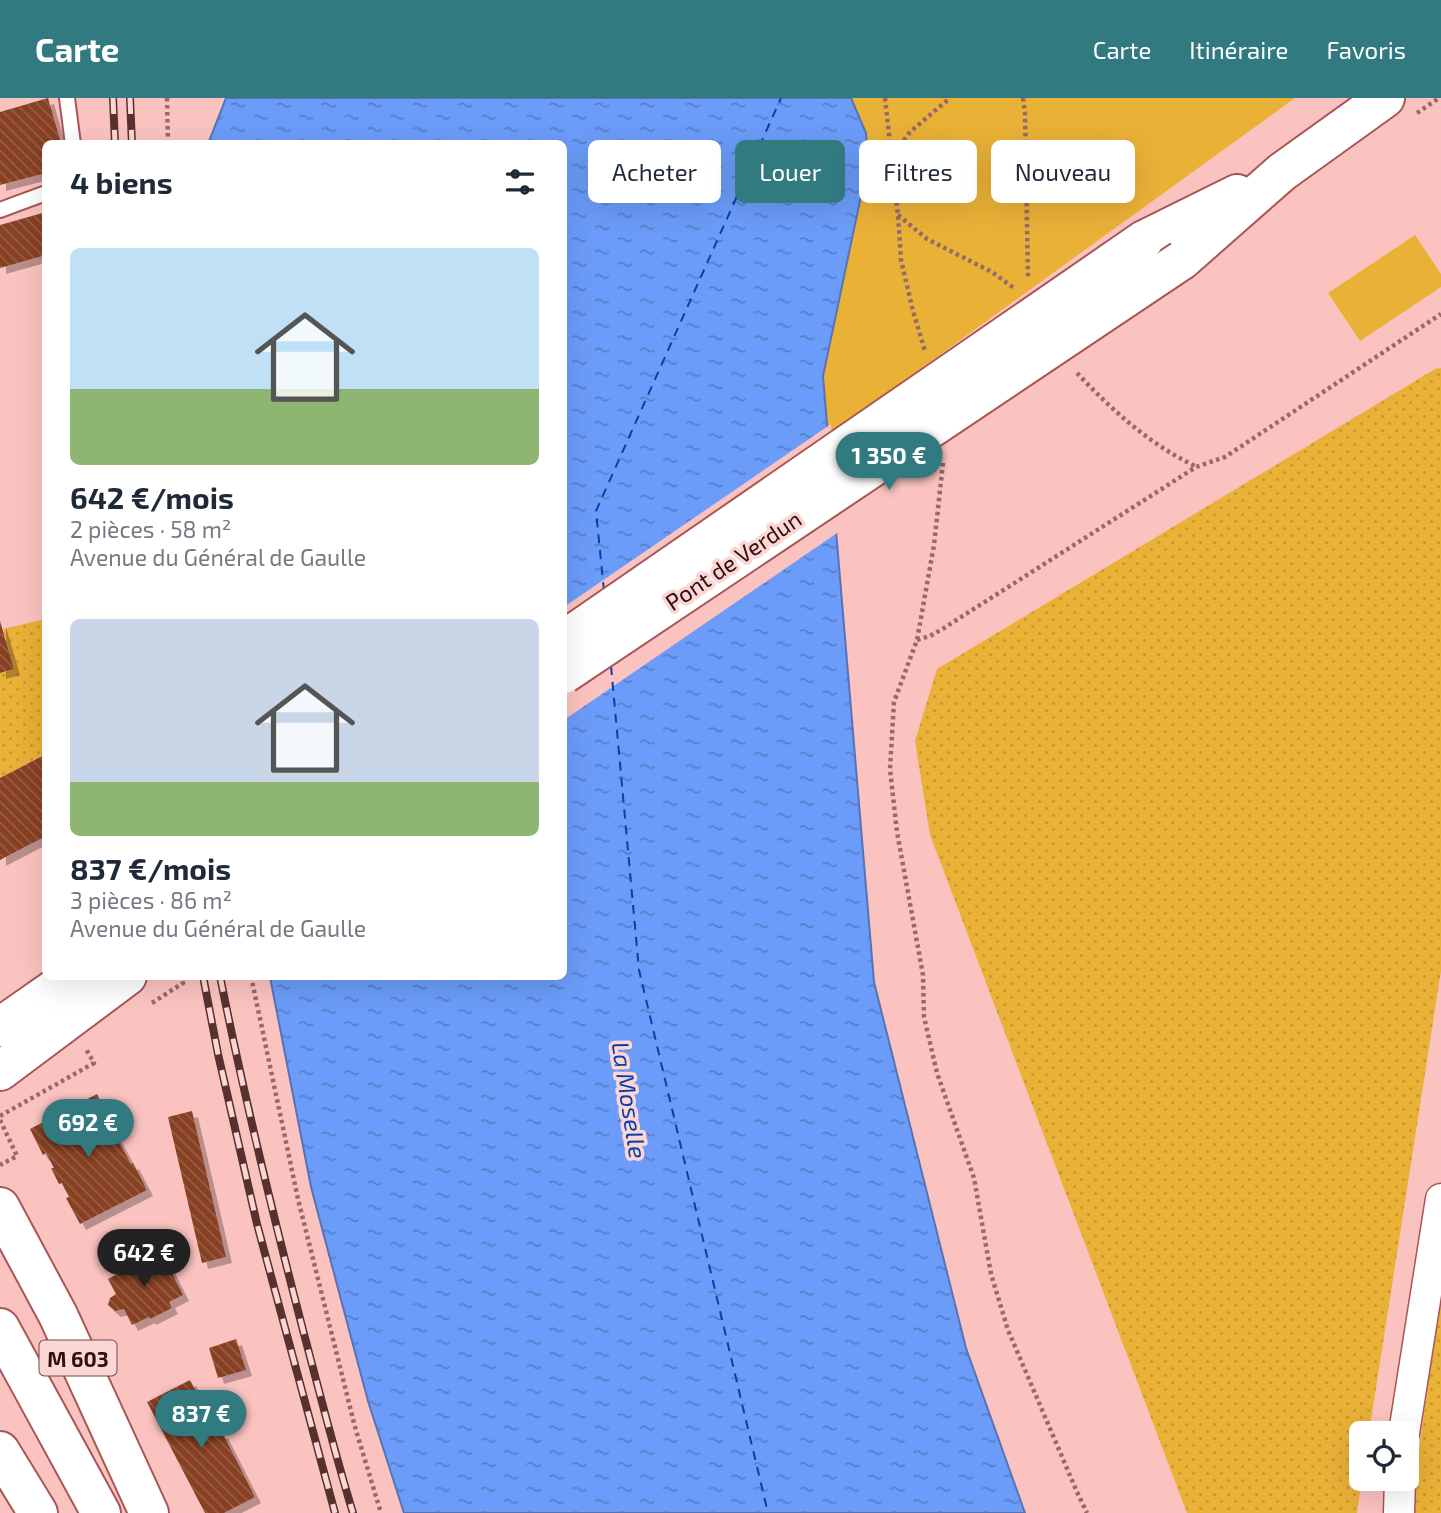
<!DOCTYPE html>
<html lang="fr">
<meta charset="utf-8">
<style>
:root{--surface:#fff;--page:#f6f6f7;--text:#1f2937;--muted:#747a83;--accent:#317a80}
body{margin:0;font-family:"Exo 2",sans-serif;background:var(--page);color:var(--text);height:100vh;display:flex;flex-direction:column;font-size:26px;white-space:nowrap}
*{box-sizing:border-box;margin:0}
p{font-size:23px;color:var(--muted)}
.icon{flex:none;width:38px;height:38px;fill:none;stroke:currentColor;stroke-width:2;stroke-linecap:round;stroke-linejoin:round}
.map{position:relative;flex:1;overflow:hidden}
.panel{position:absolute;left:42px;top:42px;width:525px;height:840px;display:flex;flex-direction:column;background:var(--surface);border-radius:10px;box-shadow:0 7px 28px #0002}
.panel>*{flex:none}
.banner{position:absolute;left:588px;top:42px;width:665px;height:63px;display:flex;gap:14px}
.fabs{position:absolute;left:1349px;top:1323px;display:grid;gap:14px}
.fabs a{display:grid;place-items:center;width:70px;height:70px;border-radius:10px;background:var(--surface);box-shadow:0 7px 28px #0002;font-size:35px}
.price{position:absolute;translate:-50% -60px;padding:0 16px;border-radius:24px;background:var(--accent);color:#fff;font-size:23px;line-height:46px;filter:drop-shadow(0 2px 4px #0008)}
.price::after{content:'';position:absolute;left:50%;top:42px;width:21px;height:16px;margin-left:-10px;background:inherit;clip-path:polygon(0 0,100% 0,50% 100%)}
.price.selected{background:#222;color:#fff}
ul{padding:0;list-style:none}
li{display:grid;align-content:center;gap:14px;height:371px;padding:0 28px}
li span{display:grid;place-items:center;height:217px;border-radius:10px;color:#555}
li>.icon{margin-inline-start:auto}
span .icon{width:126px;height:126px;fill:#fffc;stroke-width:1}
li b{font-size:30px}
h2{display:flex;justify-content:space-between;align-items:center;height:84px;padding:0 28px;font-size:30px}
.chip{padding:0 24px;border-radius:10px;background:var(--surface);box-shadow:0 7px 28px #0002;font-size:24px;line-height:63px}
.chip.selected{background:var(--accent);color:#fff}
header{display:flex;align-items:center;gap:42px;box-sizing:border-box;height:98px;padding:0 35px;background:var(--accent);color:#fff}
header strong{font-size:33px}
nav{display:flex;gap:38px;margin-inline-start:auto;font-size:24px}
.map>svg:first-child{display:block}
</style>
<header>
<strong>Carte</strong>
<nav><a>Carte</a><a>Itinéraire</a><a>Favoris</a></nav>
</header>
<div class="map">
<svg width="1441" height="1415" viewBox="0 0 1441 1415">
<defs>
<pattern id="grass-dots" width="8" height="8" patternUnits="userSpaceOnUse" patternTransform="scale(1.75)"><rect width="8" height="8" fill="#eab137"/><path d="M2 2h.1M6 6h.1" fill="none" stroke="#c9972f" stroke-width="1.8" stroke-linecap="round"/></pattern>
<pattern id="water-ripples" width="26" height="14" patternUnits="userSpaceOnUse" patternTransform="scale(1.75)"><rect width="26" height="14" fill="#6b9cf9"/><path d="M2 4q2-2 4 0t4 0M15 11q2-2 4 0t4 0" fill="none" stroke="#587ec8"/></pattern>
<pattern id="building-back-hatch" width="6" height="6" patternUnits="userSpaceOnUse" patternTransform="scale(1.75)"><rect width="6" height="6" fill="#884022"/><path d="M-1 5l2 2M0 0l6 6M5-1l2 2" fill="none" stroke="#965e47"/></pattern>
<filter id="shadow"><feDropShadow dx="6" dy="6" stdDeviation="0" flood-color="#0004"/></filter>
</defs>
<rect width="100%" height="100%" fill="#fbc3c0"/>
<path fill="url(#grass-dots)" d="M1441 270V873L1369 1335H1362V1381L1357 1415H1187L930 737 915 643 937 571 1435 271Z
M45 521V656L0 680V575L14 571 3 531Z
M1441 1195V1415H1413L1412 1402Z"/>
<path fill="#eab137" d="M851 0H1295L829 337 823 278 868 65 866 35Z
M1415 137 1441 176V189L1360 243 1328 195Z"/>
<path fill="url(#water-ripples)" stroke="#5972b3" stroke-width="2" d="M226 0H851L866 35 868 65 823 278 874 884 966 1250 1025 1415H404L368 1303 311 1089 270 879 564 878V46H208Z"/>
<path fill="#fbc3c0" d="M831 326 840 433 564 622V509Z"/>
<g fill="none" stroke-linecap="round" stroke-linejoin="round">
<path stroke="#0a3fa9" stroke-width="2" stroke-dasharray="9 7" stroke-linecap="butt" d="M604 493 596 413 781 0
M611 568 639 872 768 1415"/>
</g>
<path fill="url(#building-back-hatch)" filter="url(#shadow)" d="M48 0 61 45 46 46V75L0 87V14Z
M46 114V157L0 170V127Z
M0 523 14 571 0 575Z
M46 656V738L0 762V680Z
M97 996 110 1023 108 1024 131 1066 133 1065 147 1092 80 1126 66 1100 69 1099 62 1085 59 1086 51 1070H54L46 1055 43 1057 30 1031Z
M192 1013 226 1159 202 1165 168 1019Z
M162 1155 183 1197 169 1204 172 1210 150 1221 149 1219 132 1227 124 1211 115 1213 108 1207 110 1200 116 1196 108 1181 125 1172 123 1169 145 1157 148 1163Z
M236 1241 246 1272 218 1280 209 1250Z
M190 1282 218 1336 222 1334 255 1399 224 1415H205L147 1304Z"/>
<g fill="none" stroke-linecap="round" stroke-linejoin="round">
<g stroke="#a85655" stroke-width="18">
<path id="lane" d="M67 0 73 46
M0 112 46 95"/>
</g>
<g stroke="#a85655" stroke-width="33">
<path id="street" d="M1404 1335 1441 1101
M1399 1415 1400 1381"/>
</g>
<g stroke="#a85655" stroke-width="42">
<path id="secondary" d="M1144 142 1237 96
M1182 162 1282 74 1385 0
M0 929 73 878
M0 973 127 878
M0 1230 101 1415"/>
</g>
<g stroke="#a85655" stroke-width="42">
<path id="primary" d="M0 1109 58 1217 149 1415
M0 1353 38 1415"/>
</g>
<path stroke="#966a68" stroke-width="4.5" stroke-dasharray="3.5 3.5" stroke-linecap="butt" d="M167 0 168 46
M885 0 898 117 901 162 913 213 925 253
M1023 0 1025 15 1028 181
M1417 15 1439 0
M891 59 910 34 950 0
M898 117 927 141 992 174 1014 190
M1077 275C1112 312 1149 346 1195 368
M943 365 934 447 917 542 894 604 890 671 897 734 923 877 924 919 937 975 974 1080 991 1176 1008 1232 1077 1394 1087 1415
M917 542 930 538 944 530 1196 369 1225 359 1441 216
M251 878 298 1101 355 1329 381 1415
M152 905 183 885 178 878
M0 1018 94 965 86 951
M0 1022 17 1058 0 1067"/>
<use href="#lane" stroke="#fff" stroke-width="14"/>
<use href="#street" stroke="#fff" stroke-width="30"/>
<use href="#secondary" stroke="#fff" stroke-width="38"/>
<use href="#primary" stroke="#fff" stroke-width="38"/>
<g stroke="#563130" stroke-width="8">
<path id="rail" d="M113 0 115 46
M130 0 132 46
M203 878 218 956 257 1126 335 1415
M220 878C244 999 273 1117 304 1236 320 1296 335 1356 353 1415"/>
</g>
<use href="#rail" stroke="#fcd6d4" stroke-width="5" stroke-dasharray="16" stroke-linecap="butt"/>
<g stroke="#a85655" stroke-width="42" stroke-linecap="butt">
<path id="secondary-bridge" d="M564 542 1144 142
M564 576 1182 162"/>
</g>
<use href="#secondary-bridge" stroke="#fff" stroke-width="38"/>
</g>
<g text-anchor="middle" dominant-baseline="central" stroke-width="7" stroke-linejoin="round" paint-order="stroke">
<rect fill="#fcd6d4" stroke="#6d4b4a" stroke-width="2" x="39.5" y="1242.5" width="77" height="35" rx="5"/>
<g font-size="21" font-weight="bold" fill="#300f0f">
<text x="78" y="1260">M 603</text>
</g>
<g font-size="23" fill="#300f0f" stroke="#fcd6d4">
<text transform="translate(733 462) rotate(-34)">Pont de Verdun</text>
</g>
<g font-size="24" font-style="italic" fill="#0a3fa9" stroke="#fcd6d4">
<text transform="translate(630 1002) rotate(81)">La Moselle</text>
</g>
</g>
</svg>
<div class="fabs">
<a><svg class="icon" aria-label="locate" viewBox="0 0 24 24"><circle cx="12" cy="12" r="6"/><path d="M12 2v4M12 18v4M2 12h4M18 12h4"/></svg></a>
</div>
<b class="price" style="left:889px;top:394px">1 350 €</b>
<b class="price" style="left:88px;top:1061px">692 €</b>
<b class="price selected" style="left:144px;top:1191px">642 €</b>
<b class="price" style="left:201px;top:1352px">837 €</b>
<div class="banner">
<a class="chip">Acheter</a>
<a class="chip selected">Louer</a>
<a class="chip">Filtres</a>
<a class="chip">Nouveau</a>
</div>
<section class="panel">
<h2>4 biens<svg class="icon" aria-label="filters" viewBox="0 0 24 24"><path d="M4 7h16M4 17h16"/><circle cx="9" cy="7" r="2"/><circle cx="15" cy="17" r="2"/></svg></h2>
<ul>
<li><span style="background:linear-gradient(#bfe0f5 65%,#8fb573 0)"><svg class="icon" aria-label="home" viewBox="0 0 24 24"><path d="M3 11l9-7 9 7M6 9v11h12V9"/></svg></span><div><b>642 €/mois</b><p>2 pièces · 58 m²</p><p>Avenue du Général de Gaulle</p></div></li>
<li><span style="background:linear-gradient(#c9d6e8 75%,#8fb573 0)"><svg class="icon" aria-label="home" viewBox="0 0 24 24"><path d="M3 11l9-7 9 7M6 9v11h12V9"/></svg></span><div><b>837 €/mois</b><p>3 pièces · 86 m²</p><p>Avenue du Général de Gaulle</p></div></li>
</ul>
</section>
</div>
